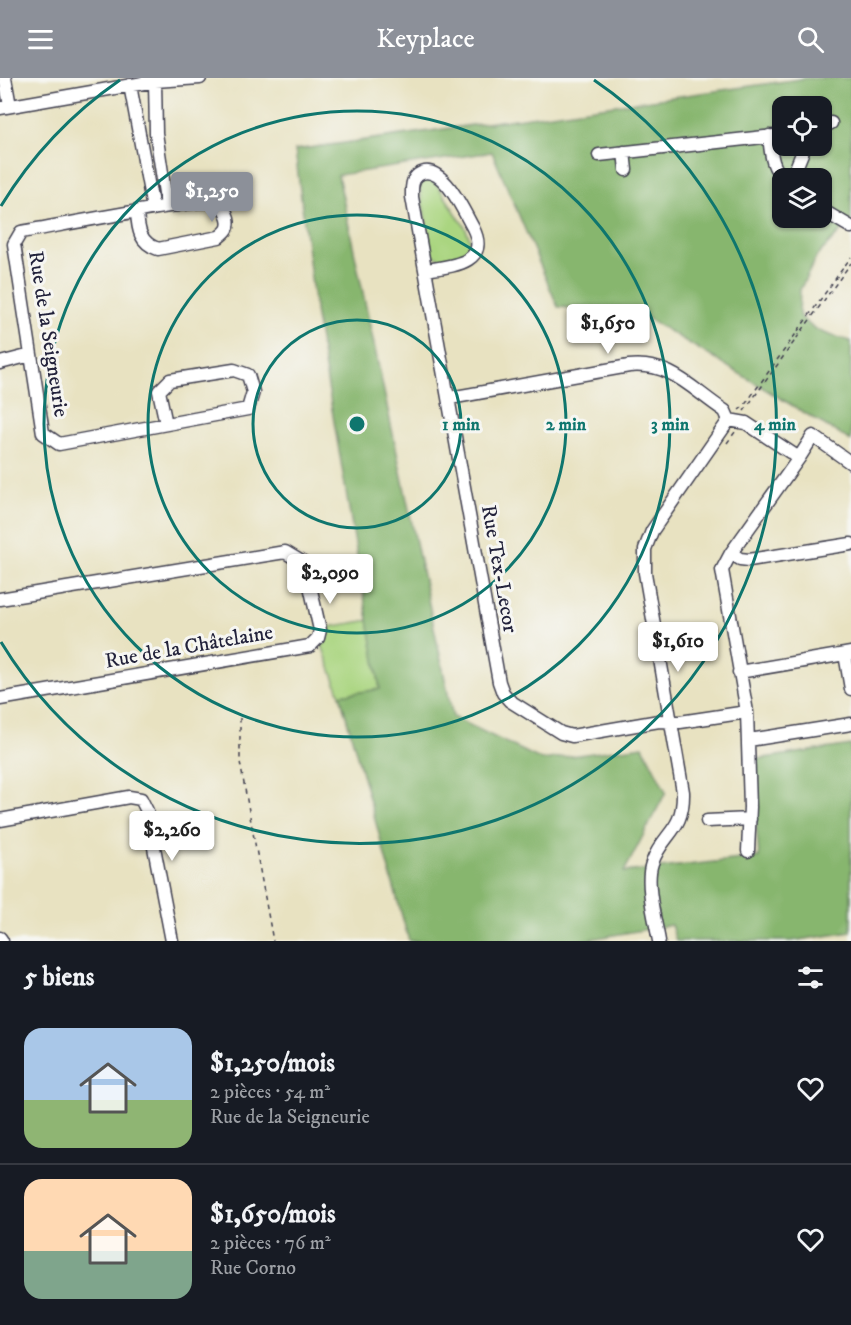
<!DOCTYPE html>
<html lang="fr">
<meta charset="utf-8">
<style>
:root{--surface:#171b24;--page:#242831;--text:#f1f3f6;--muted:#9ea1a6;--line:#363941;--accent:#8c9099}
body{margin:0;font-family:"IM FELL DW Pica",serif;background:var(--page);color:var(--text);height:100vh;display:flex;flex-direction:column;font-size:22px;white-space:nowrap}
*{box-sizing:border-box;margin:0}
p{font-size:20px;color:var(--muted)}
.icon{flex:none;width:33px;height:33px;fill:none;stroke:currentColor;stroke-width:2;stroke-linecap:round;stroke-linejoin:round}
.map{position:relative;height:863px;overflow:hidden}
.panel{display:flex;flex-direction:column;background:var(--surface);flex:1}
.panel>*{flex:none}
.tools{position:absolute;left:772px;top:18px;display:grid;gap:12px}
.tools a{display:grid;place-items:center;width:60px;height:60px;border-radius:12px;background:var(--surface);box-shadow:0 2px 4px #0004;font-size:30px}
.price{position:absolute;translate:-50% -51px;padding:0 14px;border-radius:6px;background:#fff;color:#222;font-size:20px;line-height:39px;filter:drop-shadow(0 2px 3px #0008)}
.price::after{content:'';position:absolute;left:50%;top:36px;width:18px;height:14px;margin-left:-9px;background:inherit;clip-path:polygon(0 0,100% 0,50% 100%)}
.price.on{background:var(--accent);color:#fff}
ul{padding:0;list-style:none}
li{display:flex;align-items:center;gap:18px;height:150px;padding:0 24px}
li+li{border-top:2px solid var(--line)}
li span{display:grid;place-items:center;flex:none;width:168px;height:120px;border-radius:18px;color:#555}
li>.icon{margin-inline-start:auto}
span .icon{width:72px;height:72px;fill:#fffc;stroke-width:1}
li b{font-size:26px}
h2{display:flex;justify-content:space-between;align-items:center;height:72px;padding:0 24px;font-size:26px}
header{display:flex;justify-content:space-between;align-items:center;height:78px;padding:0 24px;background:var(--accent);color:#fff;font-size:27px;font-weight:600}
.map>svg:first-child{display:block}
</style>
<header><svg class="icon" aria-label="menu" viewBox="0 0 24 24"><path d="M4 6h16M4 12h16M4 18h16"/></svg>Keyplace<svg class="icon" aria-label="search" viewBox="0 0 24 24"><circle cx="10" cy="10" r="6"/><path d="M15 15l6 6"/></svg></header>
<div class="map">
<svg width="851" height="863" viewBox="0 0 851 863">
<rect width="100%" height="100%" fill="#f6f6f2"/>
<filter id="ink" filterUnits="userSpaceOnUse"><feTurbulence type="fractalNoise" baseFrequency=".0167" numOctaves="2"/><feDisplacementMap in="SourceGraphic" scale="12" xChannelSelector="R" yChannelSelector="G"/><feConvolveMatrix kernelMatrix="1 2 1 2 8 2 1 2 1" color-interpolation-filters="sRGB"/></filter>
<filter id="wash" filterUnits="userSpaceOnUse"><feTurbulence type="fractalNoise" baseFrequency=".008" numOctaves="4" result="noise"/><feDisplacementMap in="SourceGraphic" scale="24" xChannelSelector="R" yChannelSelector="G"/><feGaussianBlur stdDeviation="1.35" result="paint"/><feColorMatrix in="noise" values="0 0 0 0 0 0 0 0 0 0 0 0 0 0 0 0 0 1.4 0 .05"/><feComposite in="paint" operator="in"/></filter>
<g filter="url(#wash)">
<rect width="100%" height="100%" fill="#e8e2c1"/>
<path fill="#aad580" stroke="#667c5e" stroke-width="1.5" d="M425 101 432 102 436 105 465 149 470 161 469 168C462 181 444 186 432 176L420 112V106Z
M370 542 380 612 340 617 320 562 323 550Z"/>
<path fill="#87b66e" stroke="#546c54" stroke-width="1.5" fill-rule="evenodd" d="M807 0H851V143L817 178 800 212 799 237C815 255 829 257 851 263V363L639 235 558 229 492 74 338 97 453 639 542 682 643 668 666 714 624 794 759 779 751 682 851 667V854L792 863H676L671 847 580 863H409L340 617 380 611 316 239 295 72ZM783 28H822V68H783ZM783 100H822V140H783Z"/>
</g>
<g filter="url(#ink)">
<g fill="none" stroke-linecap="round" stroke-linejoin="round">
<g stroke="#403f4f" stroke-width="15">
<path id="minor" d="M5 0 10 28
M155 3 156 55 167 128
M130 7 153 131
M0 30 155 3 200 0
M822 49 831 45
M769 58C771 74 771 90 784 100
M624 74 626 92
M599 77 783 57
M792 100 805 68
M822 132 851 149
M137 134C138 152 140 165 158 171L219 159C227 153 230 150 228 140 226 134 224 128 218 125 206 118 47 150 21 154L14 166 16 179 43 355 59 366 248 331 253 314 248 297 234 292 170 302 159 313 166 346
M426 192C450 188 491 186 473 150 464 134 441 81 418 97 411 102 412 111 412 119L499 604 503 615 510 623 561 655 572 658 659 643 680 644 747 634
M0 285 31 277
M450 320 629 288C672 284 691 311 725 333L729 342
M729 342 746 345 799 380 731 475 722 492 747 634 750 729 748 773
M799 380 813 358 851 385
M731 475 740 481 749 482 851 466
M0 521 285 474 305 486 320 552 318 560 310 568 0 621
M845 576 851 611
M739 594 851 575
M749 662 851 646
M0 742 129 719 141 721 147 733 172 863
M707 743 750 741
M0 860 2 863
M659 863C655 841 645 805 652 785 663 754 684 754 683 714L645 495V471L652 453 729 342"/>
</g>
<path stroke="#403f4f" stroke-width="1.5" stroke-dasharray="4.5 4.5" stroke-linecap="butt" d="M739 332 744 328 851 179
M744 333 851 185
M727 365 735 354
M240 640V684L273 863"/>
<use href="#minor" stroke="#fff" stroke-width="12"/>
</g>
</g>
<g fill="none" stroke="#0f766e" stroke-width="3">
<circle cx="357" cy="346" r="104"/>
<circle cx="357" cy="346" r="209"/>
<circle cx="357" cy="346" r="313"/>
<path d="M1 128A418 418 0 0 1 120 2M594 2A418 418 0 1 1 1 564"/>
</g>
<g text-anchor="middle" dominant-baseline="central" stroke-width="6" stroke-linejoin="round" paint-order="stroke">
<g font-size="21" fill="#22223b" stroke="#f6f6f2">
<text transform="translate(48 256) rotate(81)">Rue de la Seigneurie</text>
<text transform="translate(499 491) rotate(80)">Rue Tex-Lecor</text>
<text transform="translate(189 569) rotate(-10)">Rue de la Châtelaine</text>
</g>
</g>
<circle cx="357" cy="346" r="9" fill="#0f766e" stroke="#f6f6f2" stroke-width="3"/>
<g font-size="18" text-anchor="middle" font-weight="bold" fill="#0f766e" stroke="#f6f6f2" stroke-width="6" stroke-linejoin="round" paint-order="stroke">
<text x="461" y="352">1 min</text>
<text x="566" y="352">2 min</text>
<text x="670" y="352">3 min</text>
<text x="775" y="352">4 min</text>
</g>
</svg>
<div class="tools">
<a><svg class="icon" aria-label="locate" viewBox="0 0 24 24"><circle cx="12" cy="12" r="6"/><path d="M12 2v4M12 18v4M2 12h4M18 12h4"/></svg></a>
<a><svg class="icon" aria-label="layers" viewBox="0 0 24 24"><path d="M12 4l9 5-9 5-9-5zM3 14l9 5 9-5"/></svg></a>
</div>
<b class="price on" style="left:212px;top:145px">$1,250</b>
<b class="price" style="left:608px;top:277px">$1,650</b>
<b class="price" style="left:330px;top:527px">$2,090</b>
<b class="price" style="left:678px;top:595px">$1,610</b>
<b class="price" style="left:172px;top:784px">$2,260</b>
</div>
<section class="panel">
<h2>5 biens<svg class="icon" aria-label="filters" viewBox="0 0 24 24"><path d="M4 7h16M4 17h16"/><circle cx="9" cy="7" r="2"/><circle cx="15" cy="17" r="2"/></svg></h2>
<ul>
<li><span style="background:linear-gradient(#a9c7e8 60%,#8fb573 0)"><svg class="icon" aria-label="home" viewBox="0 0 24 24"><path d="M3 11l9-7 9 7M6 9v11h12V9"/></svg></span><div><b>$1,250/mois</b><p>2 pièces · 54 m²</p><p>Rue de la Seigneurie</p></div><svg class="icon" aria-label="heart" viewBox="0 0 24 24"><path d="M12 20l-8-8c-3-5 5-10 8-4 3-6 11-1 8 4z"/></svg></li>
<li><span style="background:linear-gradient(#ffd9b3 60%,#7fa58c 0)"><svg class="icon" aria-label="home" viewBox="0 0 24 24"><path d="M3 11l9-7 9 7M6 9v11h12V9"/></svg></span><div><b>$1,650/mois</b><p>2 pièces · 76 m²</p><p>Rue Corno</p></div><svg class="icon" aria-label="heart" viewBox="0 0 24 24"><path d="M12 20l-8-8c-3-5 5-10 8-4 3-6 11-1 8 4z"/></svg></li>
</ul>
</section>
